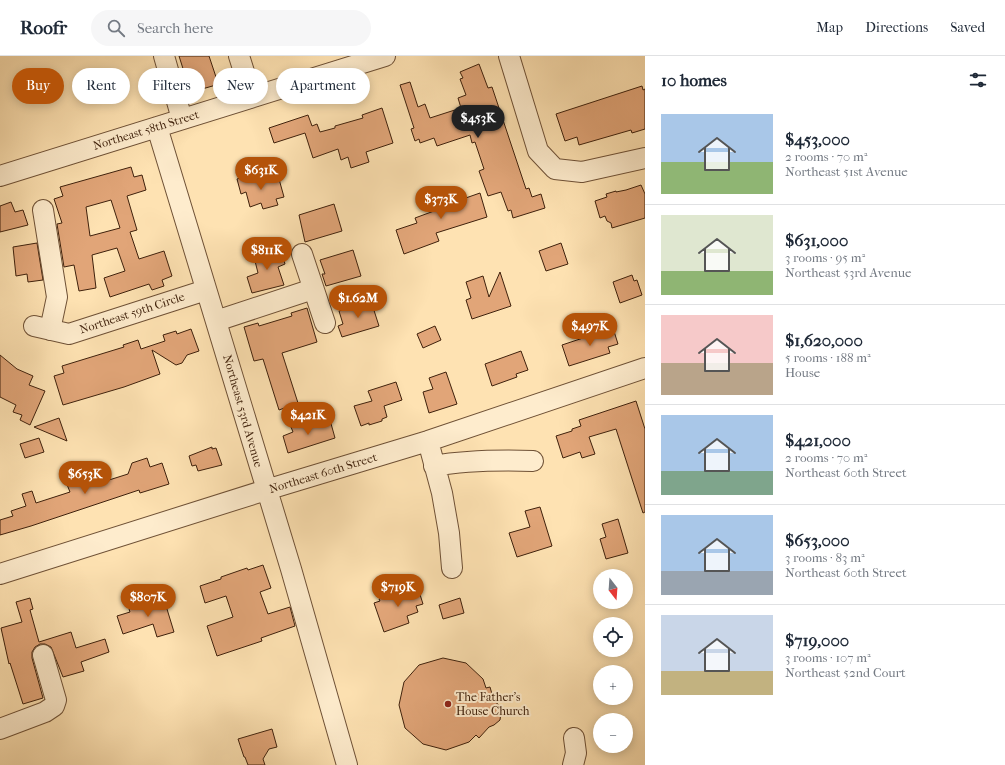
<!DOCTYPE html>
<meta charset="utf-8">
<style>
:root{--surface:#fff;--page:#f6f6f7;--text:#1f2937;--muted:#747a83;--line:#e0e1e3;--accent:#b45309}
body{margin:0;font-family:"IM FELL French Canon",serif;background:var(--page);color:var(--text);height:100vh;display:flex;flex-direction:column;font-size:15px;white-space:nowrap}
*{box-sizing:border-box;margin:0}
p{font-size:13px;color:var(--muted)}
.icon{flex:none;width:22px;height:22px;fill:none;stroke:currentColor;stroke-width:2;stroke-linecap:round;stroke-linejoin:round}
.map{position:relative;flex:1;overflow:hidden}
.side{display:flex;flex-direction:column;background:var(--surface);width:360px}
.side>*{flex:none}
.top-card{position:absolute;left:12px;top:12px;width:380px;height:36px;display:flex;gap:8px}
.needle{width:26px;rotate:163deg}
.tools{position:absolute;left:593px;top:513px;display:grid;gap:8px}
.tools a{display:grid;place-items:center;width:40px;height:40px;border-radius:50%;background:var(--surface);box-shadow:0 2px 10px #0003;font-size:20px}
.price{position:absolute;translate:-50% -34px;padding:0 9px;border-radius:14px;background:var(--accent);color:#fff;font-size:13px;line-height:26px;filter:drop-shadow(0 1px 2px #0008)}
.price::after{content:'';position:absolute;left:50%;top:24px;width:12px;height:9px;margin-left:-6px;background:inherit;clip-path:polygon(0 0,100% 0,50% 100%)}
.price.selected{background:#222;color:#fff}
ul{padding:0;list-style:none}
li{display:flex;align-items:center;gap:12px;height:100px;padding:0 16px}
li+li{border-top:1px solid var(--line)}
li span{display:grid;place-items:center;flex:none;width:112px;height:80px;border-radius:0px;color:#555}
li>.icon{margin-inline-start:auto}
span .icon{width:48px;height:48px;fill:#fffc;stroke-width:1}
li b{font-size:17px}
h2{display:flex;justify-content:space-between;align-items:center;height:48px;padding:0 16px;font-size:17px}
.tag{padding:0 14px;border-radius:18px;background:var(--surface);box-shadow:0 2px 10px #0003;font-size:14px;line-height:36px}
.tag.selected{background:var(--accent);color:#fff}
header{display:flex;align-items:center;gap:24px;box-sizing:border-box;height:56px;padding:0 20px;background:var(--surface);border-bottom:1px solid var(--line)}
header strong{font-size:19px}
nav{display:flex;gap:22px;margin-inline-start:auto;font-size:14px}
.search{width:280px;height:36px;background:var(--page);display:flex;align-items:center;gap:10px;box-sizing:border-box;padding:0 14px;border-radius:22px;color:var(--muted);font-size:15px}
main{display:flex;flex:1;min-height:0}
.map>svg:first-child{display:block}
</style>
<header>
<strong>Roofr</strong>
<div class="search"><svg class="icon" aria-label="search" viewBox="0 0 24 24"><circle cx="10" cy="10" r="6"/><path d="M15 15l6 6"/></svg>Search here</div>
<nav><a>Map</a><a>Directions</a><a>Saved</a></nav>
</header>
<main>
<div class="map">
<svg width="645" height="709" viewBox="0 0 645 709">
<rect width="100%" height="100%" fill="#fee2b2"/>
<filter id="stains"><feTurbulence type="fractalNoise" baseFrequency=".005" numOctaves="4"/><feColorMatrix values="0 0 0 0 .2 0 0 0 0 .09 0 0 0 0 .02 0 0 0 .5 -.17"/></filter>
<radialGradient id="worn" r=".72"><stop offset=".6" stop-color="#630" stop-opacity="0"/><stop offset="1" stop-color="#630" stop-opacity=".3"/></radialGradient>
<path fill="#e1a578" stroke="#3f210c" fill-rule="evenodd" d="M179 0H209L217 24 215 25 216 29 188 37 183 20 185 19Z
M479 8 488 32 492 31 526 133 529 132 532 141 541 138 545 152 513 162 511 154 508 155 501 136 488 140 479 115 484 113 475 86 472 87 470 79 437 90 434 82 420 87 419 83 415 85 411 73 414 72 400 29 410 26 418 51 425 48 430 62 461 52 458 42 466 39 460 23 463 22 460 16Z
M642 30 643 34 645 33V73L632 77 631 74 579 89 577 81 565 85 556 58Z
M382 52 393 87 366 96 369 106 351 112 348 101 341 104 338 93 313 102 305 77 274 87 269 72 308 59 312 70 317 68 320 76 335 72V70L363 62 362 59Z
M131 111 134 121 142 119 146 134 127 140 137 174 130 176 139 203 164 195 172 220 162 224 164 230 152 234 149 228 110 241 104 222 125 215 117 192 92 199 96 232 79 235 74 209 64 211 57 168 62 167 54 143 63 140 60 131ZM111 144 120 172 90 180 86 151Z
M254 117 255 122 261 121 263 127 279 123 284 141 276 143 278 149 263 153 261 147 250 151 246 136 241 138 237 123Z
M641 129 645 138V162L612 172 611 167 607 165 605 160 600 162 595 145 607 141 606 138 616 135V136L626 134Z
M440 136V139L445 138 446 139 458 136 460 144 480 137 487 161 436 177 439 185 404 198 396 174 417 167 415 162 434 155 429 139Z
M11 146 15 156 23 154 28 169 0 176V150Z
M334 148 342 175 305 186 299 159Z
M37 187 43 224 28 226 27 218 16 220 13 191Z
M561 187 568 208 546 215 539 195Z
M271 190 274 197 281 195 285 208 278 211 284 229 252 237 247 221 258 217 255 205 258 204 255 195Z
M353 194 361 220 326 230 322 218H325L320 204Z
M500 216 511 250 472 263 466 244 471 242 466 226 483 220 489 241Z
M632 219 634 225 637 224 642 239 620 247 613 226Z
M371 245 379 270 342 281 338 270 343 268 339 255Z
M307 252 317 286 282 297 298 347 279 354 263 303 254 305 244 271 258 267 259 270 292 260 291 257Z
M435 270 441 284 423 292 417 278Z
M613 272 618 288 608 291 610 297 569 310 562 289Z
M191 273 199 295 187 299 182 307 176 309 152 294 160 318 124 331 63 349 54 320 64 317 62 310 124 291 123 289 138 284 141 293 165 285 163 279 176 275 177 278Z
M521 295 528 314 516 318 517 321 492 330 485 308Z
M0 299 17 313 33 320 29 329 45 335 30 369 20 364 22 359 13 356 16 349 0 341Z
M446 316 457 348 429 357 423 336 433 333 429 322Z
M396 326 402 344 384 350 387 361 382 363V365L369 369V367L361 370 354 350 372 345 368 335Z
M636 345 645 373V456L643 457 616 373 589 381 595 398 582 402 580 396 563 402 556 380 572 375V373L581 370 579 364Z
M59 362 67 385 34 371Z
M330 364 335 382 288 397 283 380 293 376 291 371 309 366 310 370Z
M39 382 44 396 25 402 20 388Z
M212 391V393L216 392 222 409 198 415 196 409 192 410 189 400Z
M147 402 150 411 162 407 169 428 140 437 139 434 31 470 0 479V464L13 460 11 455 26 450 22 438 32 435 36 447 70 436 66 426 72 424V422L90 417 92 423 107 418 109 424 128 418 132 407Z
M540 451 552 490 517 501 509 477 530 471 525 455Z
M618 463 628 497 606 503 600 483 606 481 602 468Z
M263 509 271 532 260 536 268 558 290 551 295 570 261 582 262 585 217 600 207 570 233 561 226 540 205 547 200 530 221 523V521L247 512 248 514Z
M417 529 423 548 416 550 418 556 407 560 409 567 384 576 374 547 380 545 379 543Z
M163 540 174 576 157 581 153 568 123 578 117 560 130 556 129 553Z
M30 542 33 553 30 554 39 586 71 576 76 592 105 583 109 596 81 606 84 615 63 621 51 591 45 588H40L35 591 32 596V602L43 642 23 648 10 607 9 608 1 572 22 566 16 546Z
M460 542 464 557 443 563 439 549Z
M443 602 466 607 483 623 486 632 490 631 494 645 499 649 501 656 500 664 494 669 489 671 479 682 476 679 469 686 446 694 423 688 405 672 399 649 404 626 419 609Z
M272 673 277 691 269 693 263 703 265 709H248L245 701H244L238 683Z"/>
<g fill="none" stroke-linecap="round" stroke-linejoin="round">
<g stroke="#6f5136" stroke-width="22">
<path id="minor" d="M164 0 182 63
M239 0 252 41
M509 0 538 95 555 113 582 116 645 102
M157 71 291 513 347 709
M0 120 385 0
M43 154 57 241 50 274
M302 198 325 267
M216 265 313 233
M34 270 69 278 206 234
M428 385 442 437 449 477 452 512
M434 410C468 404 500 404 533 405
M0 518 266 434 428 385 645 312
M0 673 45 656 54 650 56 644 43 599
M573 709 576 697 574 682"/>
</g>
<use href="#minor" stroke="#feeccd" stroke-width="20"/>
</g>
<circle fill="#8f2418" stroke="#feeccd" stroke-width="1.5" cx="448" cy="648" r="4"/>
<g text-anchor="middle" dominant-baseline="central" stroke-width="4" stroke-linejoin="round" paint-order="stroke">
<g font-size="12" fill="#3f210c" stroke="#feeccd">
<text transform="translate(146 74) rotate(-17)">Northeast 58th Street</text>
<text transform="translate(132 257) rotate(-18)">Northeast 59th Circle</text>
<text transform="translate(243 355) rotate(74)">Northeast 53rd Avenue</text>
<text transform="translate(323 417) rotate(-17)">Northeast 60th Street</text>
</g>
<g font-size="12" fill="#3f210c" stroke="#feeccd" text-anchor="start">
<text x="456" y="641">The Father's<tspan x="456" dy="14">House Church</tspan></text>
</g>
</g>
<rect width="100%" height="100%" filter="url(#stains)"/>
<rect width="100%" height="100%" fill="url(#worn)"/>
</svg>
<div class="tools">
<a><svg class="needle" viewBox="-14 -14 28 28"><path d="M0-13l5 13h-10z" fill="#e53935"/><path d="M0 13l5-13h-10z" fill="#747a83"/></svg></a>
<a><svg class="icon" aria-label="locate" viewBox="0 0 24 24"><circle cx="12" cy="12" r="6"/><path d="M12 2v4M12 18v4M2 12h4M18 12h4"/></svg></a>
<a>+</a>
<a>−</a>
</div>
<b class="price selected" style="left:478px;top:83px">$453K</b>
<b class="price" style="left:261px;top:135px">$631K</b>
<b class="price" style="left:441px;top:164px">$373K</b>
<b class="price" style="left:267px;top:215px">$811K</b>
<b class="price" style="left:358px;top:263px">$1.62M</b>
<b class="price" style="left:590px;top:291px">$497K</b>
<b class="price" style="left:308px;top:380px">$421K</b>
<b class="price" style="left:85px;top:439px">$653K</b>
<b class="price" style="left:398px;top:552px">$719K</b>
<b class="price" style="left:148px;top:562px">$807K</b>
<div class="top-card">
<a class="tag selected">Buy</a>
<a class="tag">Rent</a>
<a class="tag">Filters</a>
<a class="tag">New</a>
<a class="tag">Apartment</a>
</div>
</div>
<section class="side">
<h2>10 homes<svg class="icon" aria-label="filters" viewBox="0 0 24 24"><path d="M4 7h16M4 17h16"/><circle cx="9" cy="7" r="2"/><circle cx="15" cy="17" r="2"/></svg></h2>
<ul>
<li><span style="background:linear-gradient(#a9c7e8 60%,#8fb573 0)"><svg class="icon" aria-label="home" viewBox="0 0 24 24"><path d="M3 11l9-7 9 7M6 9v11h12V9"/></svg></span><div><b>$453,000</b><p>2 rooms · 70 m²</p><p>Northeast 51st Avenue</p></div></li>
<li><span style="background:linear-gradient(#dfe7d0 70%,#8fb573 0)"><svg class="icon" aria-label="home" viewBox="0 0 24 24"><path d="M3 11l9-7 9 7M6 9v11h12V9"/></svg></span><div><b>$631,000</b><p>3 rooms · 95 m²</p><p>Northeast 53rd Avenue</p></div></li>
<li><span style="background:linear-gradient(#f6c9c9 60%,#b9a48a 0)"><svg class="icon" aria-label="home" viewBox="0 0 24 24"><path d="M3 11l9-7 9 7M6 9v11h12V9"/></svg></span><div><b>$1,620,000</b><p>5 rooms · 188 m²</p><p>House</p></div></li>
<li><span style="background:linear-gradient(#a9c7e8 70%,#7fa58c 0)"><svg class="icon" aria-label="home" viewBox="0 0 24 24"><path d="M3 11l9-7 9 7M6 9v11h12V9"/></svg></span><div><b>$421,000</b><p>2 rooms · 70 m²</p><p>Northeast 60th Street</p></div></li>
<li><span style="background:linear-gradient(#a9c7e8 70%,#9aa5b1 0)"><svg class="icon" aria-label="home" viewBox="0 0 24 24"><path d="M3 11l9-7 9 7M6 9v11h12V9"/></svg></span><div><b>$653,000</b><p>3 rooms · 83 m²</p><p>Northeast 60th Street</p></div></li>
<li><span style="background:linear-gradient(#c9d6e8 70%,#c2b280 0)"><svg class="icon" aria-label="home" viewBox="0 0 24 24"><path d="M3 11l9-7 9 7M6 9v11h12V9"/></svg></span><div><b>$719,000</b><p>3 rooms · 107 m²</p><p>Northeast 52nd Court</p></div></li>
</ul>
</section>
</main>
